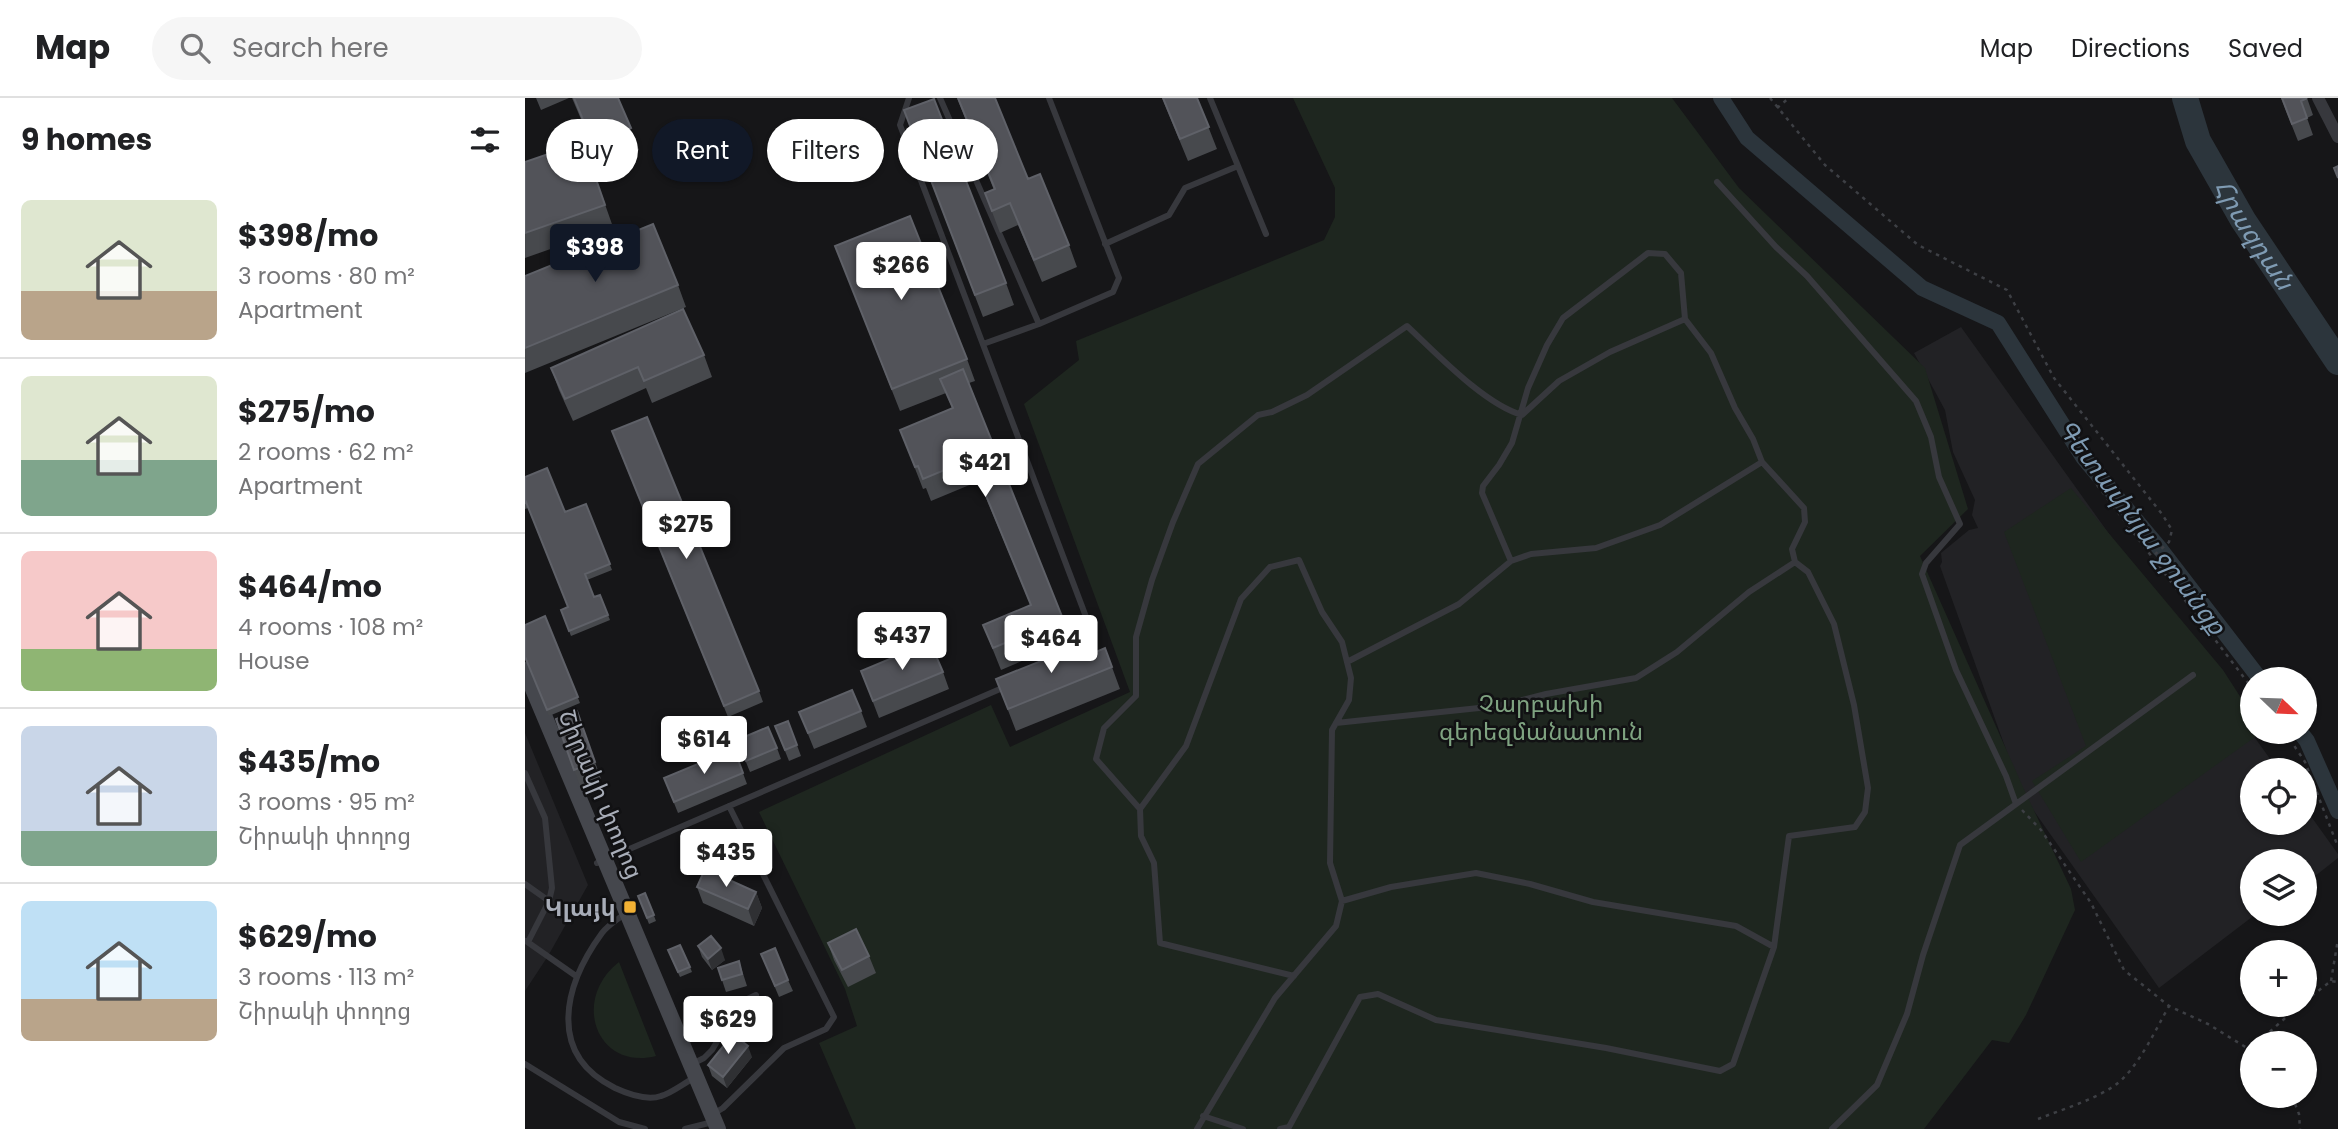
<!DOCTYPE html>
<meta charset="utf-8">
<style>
:root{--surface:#fff;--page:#f6f6f6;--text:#202124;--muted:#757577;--line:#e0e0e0;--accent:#111827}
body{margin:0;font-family:Poppins,"Noto Sans Armenian",sans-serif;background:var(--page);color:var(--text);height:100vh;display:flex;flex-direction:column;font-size:26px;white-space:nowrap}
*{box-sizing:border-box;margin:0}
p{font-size:23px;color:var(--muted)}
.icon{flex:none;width:38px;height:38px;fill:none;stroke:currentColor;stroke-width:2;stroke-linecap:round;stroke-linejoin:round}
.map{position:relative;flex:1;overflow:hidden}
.side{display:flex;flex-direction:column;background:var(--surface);width:525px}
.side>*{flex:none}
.guide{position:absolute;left:21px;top:21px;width:665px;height:63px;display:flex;gap:14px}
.needle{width:46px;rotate:113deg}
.tools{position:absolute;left:1715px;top:569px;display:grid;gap:14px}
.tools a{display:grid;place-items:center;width:77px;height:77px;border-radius:50%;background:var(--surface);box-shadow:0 2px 5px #0004;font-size:35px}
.price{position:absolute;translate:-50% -60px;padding:0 16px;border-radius:7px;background:#fff;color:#222;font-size:23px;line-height:46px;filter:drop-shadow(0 2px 4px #0008)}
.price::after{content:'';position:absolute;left:50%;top:42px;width:21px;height:16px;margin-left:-10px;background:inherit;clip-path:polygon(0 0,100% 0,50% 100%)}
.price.current{background:var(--accent);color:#fff}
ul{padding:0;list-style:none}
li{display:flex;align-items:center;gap:21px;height:175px;padding:0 21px}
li+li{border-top:2px solid var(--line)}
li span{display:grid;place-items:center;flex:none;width:196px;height:140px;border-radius:10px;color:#555}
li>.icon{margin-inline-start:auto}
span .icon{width:84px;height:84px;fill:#fffc;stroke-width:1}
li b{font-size:30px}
h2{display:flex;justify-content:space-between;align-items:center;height:84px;padding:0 21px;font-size:30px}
.chip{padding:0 24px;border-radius:32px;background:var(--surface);box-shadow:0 2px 5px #0004;font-size:24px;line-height:63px}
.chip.current{background:var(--accent);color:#fff}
header{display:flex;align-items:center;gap:42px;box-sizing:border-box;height:98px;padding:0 35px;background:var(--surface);border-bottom:2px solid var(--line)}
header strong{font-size:33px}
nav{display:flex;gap:38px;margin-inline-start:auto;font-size:24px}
.search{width:490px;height:63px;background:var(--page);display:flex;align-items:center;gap:18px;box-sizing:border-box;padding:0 24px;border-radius:38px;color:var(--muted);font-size:26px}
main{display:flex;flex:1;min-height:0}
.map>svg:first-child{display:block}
</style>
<header>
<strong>Map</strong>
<div class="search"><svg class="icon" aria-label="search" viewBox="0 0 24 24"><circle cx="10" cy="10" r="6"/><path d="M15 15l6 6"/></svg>Search here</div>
<nav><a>Map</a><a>Directions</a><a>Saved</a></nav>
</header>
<main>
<section class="side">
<h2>9 homes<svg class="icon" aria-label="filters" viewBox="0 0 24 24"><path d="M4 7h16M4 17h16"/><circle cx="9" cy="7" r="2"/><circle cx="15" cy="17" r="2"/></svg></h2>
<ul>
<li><span style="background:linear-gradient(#dfe7d0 65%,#b9a48a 0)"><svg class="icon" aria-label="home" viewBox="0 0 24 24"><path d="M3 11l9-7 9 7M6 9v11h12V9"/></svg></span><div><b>$398/mo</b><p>3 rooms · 80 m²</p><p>Apartment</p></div></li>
<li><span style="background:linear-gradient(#dfe7d0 60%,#7fa58c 0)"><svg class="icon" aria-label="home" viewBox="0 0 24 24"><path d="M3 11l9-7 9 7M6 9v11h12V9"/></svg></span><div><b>$275/mo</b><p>2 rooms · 62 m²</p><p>Apartment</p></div></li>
<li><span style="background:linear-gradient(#f6c9c9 70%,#8fb573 0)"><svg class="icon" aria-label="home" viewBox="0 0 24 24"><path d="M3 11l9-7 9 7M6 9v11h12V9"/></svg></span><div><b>$464/mo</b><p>4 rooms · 108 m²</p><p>House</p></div></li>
<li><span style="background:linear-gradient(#c9d6e8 75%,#7fa58c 0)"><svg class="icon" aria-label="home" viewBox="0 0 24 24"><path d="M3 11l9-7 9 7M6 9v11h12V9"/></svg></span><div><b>$435/mo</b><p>3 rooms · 95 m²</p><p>Շիրակի փողոց</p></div></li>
<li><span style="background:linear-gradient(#bfe0f5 70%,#b9a48a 0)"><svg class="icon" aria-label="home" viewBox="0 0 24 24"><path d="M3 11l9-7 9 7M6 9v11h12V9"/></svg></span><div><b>$629/mo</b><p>3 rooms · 113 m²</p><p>Շիրակի փողոց</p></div></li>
</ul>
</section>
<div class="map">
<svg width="1813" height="1031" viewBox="0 0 1813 1031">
<rect width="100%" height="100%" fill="#161618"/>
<path fill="#222225" d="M1436 229 1753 672H1727V724H1780V710L1813 756V760L1780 786V763H1727V816H1731L1634 890 1497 696 1415 468 1417 464 1416 455 1444 432 1453 430 1447 417 1450 402 1428 354 1420 312 1389 255Z
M0 635 63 787 23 858 0 893Z"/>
<path fill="#1e261f" d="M768 0H1147L1214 90 1400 270 1443 411 1395 458 1498 689 1546 791 1550 812 1501 917 1484 945 1467 942 1399 1031H331L294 945 332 928 320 891 234 714 466 607 485 649 605 594 499 306 554 262 551 243 799 142 810 119V90Z
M1546 390 1698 572 1727 617V634H1737L1556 764 1507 683 1561 648 1479 434Z
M94 864 131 958C71 973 46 901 94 864Z"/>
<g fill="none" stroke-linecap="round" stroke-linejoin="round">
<path stroke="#2c353c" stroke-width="16" d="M1196 0 1222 40 1397 190 1473 225 1558 359 1636 452 1735 581
M1775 634 1782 643 1813 713"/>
<path stroke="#2c353c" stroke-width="26" id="s1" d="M1660 0 1673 43 1718 122 1813 264"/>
<path stroke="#3d3f44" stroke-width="2.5" stroke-dasharray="3.5 5" stroke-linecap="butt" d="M1245 0 1300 67 1393 147 1482 192 1529 280 1637 416 1647 432 1644 444 1627 459
M1252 10 1264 0
M1572 387 1727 590
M1760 634 1780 664 1813 749
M1497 712 1516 732 1566 805 1599 872 1644 908 1683 926 1727 953
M1806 883 1813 841
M1780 903 1806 883 1813 884
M1732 945 1776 906
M1767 998 1774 1016 1775 1031
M1513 1021C1538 1011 1566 1003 1589 988 1612 972 1630 933 1644 908"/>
<path stroke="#37383d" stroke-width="6" d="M384 0 375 27 566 532 563 549 549 557
M415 0 514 226
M685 0 741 136
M1192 84 1251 149 1282 178 1391 303 1406 339 1414 379 1435 426 1401 465 1397 476 1431 572 1481 678 1491 706
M580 146 644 117 660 90 713 68
M458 246 514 226 588 194 594 180 592 175 524 0
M822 564 934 506 986 463 1006 456 1071 450 1135 427 1237 364
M811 625 973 608 1021 596 1111 580 1152 554 1224 494 1270 464
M0 675 20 720 27 790 24 803 3 844
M615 711 661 648 716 501 745 469 774 462 797 514 817 544 826 580 824 602 807 632 805 765 817 803 811 828 750 900 672 1031
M72 765 482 588
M0 786 24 803
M817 803 866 789 951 775 1005 786 1068 804 1211 828 1249 849
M101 815C93 821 83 827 77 835 39 887 21 956 90 990 103 996 122 1003 136 998 147 995 159 985 169 980
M1 843 51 878
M769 878 635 845 629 765 616 738 615 711 571 661 579 630 611 598V539L627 482 648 424 673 366 733 317 747 314 782 297 882 228C911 255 959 306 997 317L1034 283 1085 254 1160 221
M0 966 94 1024 120 1031
M167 966 179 960 187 952 216 904 231 897
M188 1016 198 1010 259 950 301 931 309 919 204 708
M678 1018 718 1031
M160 1031 188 1024
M755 1031 764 1029 835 899 853 896 911 922 1081 950 1195 973 1208 966 1249 849 1264 738 1330 729 1340 714 1343 690 1329 607 1309 526 1283 474 1270 464 1267 451 1280 424 1279 410 1237 364 1228 341 1210 310 1186 255 1160 221 1156 175 1140 156 1123 155 1038 220 1022 247 1003 290 987 345 974 367 958 388 957 395 986 463
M1307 1031 1352 987 1382 916 1398 857 1435 747 1668 577"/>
<path stroke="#37383d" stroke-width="12" d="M1793 0 1813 39"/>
<path stroke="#45474d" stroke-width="16" d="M0 572 193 1031"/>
</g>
<path fill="#47494d" d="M11 0H44L16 12Z
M47 0H93L114 52 76 68Z
M432 0H470L503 81 544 147 552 169 517 184 493 127 475 135 460 95 469 92Z
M637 0H672L692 51 663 63Z
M1756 0H1782L1788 17 1782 20 1788 37 1773 43Z
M387 34 481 185 489 207 458 219Z
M58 44 88 129 0 160V64Z
M310 148 442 261 450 283 444 285 546 542 476 572 458 527 506 508 454 383 406 403 401 390 398 391 375 332 427 310 421 295 375 313Z
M0 178 153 187 161 209 0 275Z
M179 257 187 279 127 305 121 290 48 323 34 292 26 270Z
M91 344 234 593 238 604 203 619Z
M0 379 40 414 61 406 87 472 62 482 69 499 75 497 85 522 46 538 36 512 43 509 3 410 0 411Z
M20 518 55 605 24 618 0 560Z
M580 550 595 591 491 633 471 581 543 558 571 554Z
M336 573 418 574 424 591 354 620Z
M52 613 76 681 55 688 31 621Z
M336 613 342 629 289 651 274 614Z
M263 623 276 658 264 663 250 628Z
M212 642 252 650 256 661 225 674Z
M209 651 222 686 153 715 139 680Z
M181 753 213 765 217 776 203 782 231 794 237 810 229 828 178 805 172 789 190 776Z
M120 795 131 823 124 826 113 798Z
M303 845 344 858 351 875 323 889 309 862Z
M173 848 200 862 187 872 177 859Z
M236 856 263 882 268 893 254 899Z
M145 858 165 869 167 874 155 879Z
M214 863 222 888 201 894 197 882Z
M227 959 202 990 187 978 183 967Z"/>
<path fill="#2f3033" d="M231 794 237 810 229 828 223 811Z
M196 850 200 862 187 872 183 861Z
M223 948 227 959 202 990 198 979Z"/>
<path fill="#525359" stroke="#5f6168" stroke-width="2" d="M49 0H93L106 30 68 46Z
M433 0H470L503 81 515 76 544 147 509 162 485 105 467 113 460 95 470 91Z
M638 0H672L684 29 655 41Z
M1757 0H1782L1776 3 1782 20 1767 26Z
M409 1 481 185 450 197 379 12Z
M58 44 80 107 0 135V64Z
M1813 68V80L1809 70Z
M385 118 442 261 367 291 310 148Z
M128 126 153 187 0 250V178Z
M158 211 179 257 119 283 113 269 40 301 26 270Z
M438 271 538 521 468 550 458 527 506 507 446 361 398 381 393 368 390 369 375 332 428 310 415 281Z
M122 319 234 593 199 608 87 333Z
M22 370 40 414 61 406 85 466 60 476 69 499 75 497 83 517 44 533 36 512 43 509 1 404 0 405V379Z
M20 518 53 599 22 612 0 559V527Z
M405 544 418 574 348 603 336 573Z
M569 548 571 554 580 550 587 569 483 611 471 581 541 553 543 558Z
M327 592 336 613 283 635 274 614Z
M52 613 70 664 49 672 31 621Z
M263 623 272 647 260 652 250 628Z
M243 629 252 650 221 663 212 642Z
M209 651 218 675 149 704 139 680Z
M203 743 213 765 190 775 181 753Z
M180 771 231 794 223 811 172 789Z
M120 795 129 817 122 820 113 798Z
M331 831 344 858 317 872 303 845Z
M186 838 196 850 183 861 173 848Z
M155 847 165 869 153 874 143 852Z
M250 850 263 882 250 888 236 856Z
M214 863 217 876 197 882 193 870Z
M208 936 223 948 198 979 183 967Z"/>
<rect fill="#f2b134" stroke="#111113" stroke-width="2.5" x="98" y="802" width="14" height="14" rx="3.5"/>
<g text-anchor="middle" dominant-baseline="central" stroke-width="5" stroke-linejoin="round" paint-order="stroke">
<g font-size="24" fill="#7fa381" stroke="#111113">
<text x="1016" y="605">Չարբախի<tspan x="1016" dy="28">գերեզմանատուն</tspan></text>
</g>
<g font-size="24" fill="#a8adb8" stroke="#111113">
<text transform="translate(76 696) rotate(67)">Շիրակի փողոց</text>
</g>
<g font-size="24" font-weight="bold" fill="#a8adb8" stroke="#111113" text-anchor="end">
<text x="91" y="809">Կլայկ</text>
</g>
<g font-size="26" font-style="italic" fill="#7f9bb3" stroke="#111113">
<text stroke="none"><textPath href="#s1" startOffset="154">Հրազդան</textPath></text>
<text transform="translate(1617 429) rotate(53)">Գետափնյա ջրանցք</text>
</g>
</g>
</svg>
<div class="tools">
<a><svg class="needle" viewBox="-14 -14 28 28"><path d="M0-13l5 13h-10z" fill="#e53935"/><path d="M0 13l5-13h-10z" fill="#757577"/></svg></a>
<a><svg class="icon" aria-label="locate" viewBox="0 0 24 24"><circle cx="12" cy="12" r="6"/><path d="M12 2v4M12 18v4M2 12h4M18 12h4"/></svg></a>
<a><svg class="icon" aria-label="layers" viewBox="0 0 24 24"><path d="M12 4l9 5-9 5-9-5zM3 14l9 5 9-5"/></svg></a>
<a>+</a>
<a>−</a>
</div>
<b class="price current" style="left:70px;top:186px">$398</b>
<b class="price" style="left:376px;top:204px">$266</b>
<b class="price" style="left:460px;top:401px">$421</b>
<b class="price" style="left:161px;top:463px">$275</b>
<b class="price" style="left:377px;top:574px">$437</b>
<b class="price" style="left:526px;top:577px">$464</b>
<b class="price" style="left:179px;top:678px">$614</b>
<b class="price" style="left:201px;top:791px">$435</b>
<b class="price" style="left:203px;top:958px">$629</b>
<div class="guide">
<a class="chip">Buy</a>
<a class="chip current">Rent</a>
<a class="chip">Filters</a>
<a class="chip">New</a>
</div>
</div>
</main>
